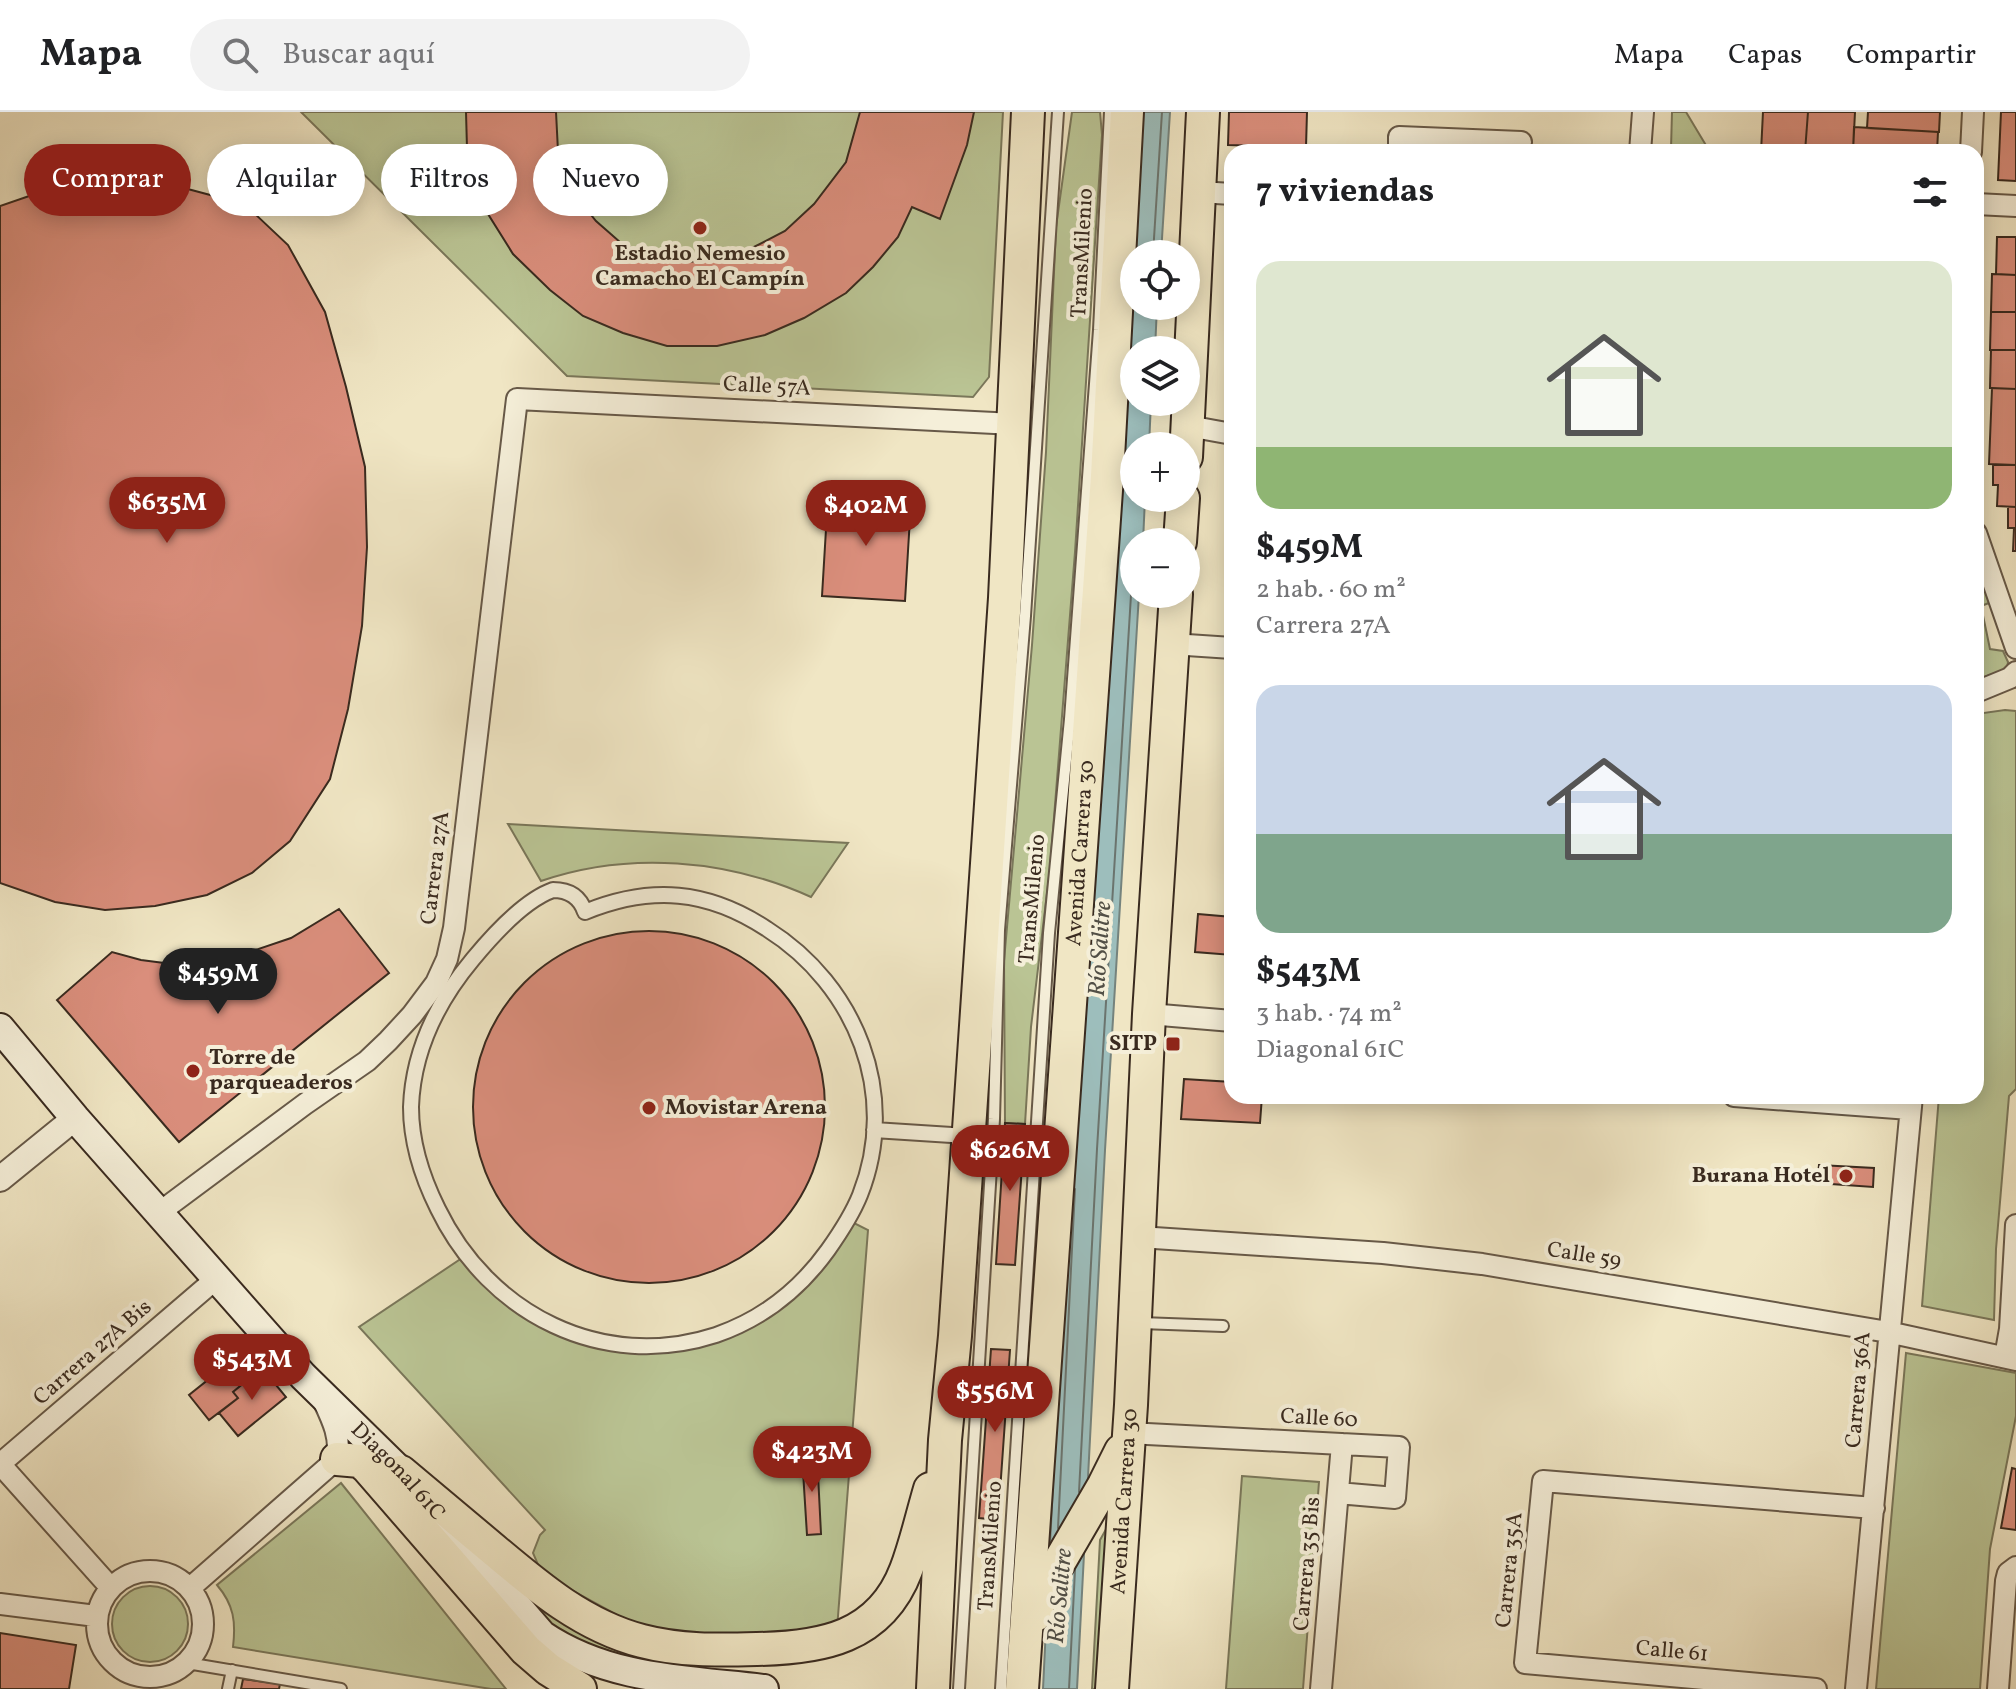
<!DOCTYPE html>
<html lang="es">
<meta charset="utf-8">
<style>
:root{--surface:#fff;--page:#f2f2f2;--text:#202124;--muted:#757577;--line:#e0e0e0;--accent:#8f2418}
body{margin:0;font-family:Vollkorn,serif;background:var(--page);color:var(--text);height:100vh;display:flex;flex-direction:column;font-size:30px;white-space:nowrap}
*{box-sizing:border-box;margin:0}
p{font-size:26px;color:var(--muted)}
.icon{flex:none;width:44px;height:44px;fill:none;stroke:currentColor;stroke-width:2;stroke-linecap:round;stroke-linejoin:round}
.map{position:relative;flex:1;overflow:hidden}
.panel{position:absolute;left:1224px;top:32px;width:760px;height:960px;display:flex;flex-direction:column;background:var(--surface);border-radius:24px;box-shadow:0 4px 20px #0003}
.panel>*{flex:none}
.guide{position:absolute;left:24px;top:32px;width:760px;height:72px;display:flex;gap:16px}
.tools{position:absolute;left:1120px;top:128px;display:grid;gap:16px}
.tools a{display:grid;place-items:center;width:80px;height:80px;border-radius:50%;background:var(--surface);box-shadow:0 4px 20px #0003;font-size:40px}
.price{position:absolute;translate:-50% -68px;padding:0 18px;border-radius:28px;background:var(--accent);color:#fff;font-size:26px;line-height:52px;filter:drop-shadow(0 2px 4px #0008)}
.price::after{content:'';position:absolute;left:50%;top:48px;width:24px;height:18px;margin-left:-12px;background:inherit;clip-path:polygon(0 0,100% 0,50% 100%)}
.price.on{background:#222;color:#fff}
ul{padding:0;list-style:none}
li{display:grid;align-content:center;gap:16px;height:424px;padding:0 32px}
li span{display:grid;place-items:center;height:248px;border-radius:24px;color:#555}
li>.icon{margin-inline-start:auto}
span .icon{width:144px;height:144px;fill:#fffc;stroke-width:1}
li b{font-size:34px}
h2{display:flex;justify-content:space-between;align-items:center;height:96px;padding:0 32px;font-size:34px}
.chip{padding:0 28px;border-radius:36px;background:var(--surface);box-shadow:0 4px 20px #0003;font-size:28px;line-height:72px}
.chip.on{background:var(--accent);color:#fff}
header{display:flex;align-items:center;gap:48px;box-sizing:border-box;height:112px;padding:0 40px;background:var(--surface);border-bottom:2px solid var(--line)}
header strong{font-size:38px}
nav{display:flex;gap:44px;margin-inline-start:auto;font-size:28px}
.search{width:560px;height:72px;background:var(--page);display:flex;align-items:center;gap:20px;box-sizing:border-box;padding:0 28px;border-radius:44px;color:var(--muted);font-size:30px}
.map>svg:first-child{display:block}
</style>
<header>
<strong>Mapa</strong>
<div class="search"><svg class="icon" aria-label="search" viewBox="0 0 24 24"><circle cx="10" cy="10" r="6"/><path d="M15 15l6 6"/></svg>Buscar aquí</div>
<nav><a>Mapa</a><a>Capas</a><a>Compartir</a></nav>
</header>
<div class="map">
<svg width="2016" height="1577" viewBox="0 0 2016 1577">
<rect width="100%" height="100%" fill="#f0e6c4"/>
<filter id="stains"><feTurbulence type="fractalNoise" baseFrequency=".0025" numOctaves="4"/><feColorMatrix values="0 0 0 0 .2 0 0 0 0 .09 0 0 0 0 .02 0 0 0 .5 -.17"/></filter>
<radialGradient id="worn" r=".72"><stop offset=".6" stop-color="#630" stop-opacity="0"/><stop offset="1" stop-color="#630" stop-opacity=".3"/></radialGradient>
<path fill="#bac494" stroke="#7a775a" stroke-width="2" d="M301 0H1003L989 265 973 285 567 264Z
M1072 0H1100L1102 23 1075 440 1050 756 1031 915 1025 1012 1005 1011 1004 849 1032 533 1046 340 1056 115Z
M1672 0H1686L1710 40H1673L1671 37Z
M1976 442 1989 487V491L1981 494 1990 537 2003 539 2008 550 2007 557 1976 568Z
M2005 598 2016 599V977L2009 984 1996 1137 1994 1208 1922 1194 1939 984H1976V602Z
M508 712 848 731 811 785C727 747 628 739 541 769Z
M842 1105 868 1118 837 1517 828 1521 687 1525 628 1509 551 1467 539 1455 533 1441 540 1423 545 1418 359 1215 468 1142 541 1205 620 1229H673L746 1207 814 1152Z
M1906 1241 2016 1261V1304L1990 1437 1980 1577H1876Z
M1242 1364 1319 1370 1303 1577H1226Z
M341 1371 506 1577H491L233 1535C236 1510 234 1493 217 1473Z
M1114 1403 1102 1577H1092L1100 1428Z
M508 1467 655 1545 654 1557C620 1549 573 1532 546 1509 532 1496 521 1481 508 1467Z
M112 1512a38 38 0 1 1 76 0a38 38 0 1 1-76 0Z"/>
<path fill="#9dbebc" stroke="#75837d" stroke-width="2" d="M1130 0H1170L1161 142H1134V194H1157L1155 238H1134V290H1151L1149 334H1134V386H1145L1143 430H1134V482H1139L1105 1038 1077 1577H1043L1070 1023Z"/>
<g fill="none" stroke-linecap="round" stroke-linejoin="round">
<path stroke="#6b746e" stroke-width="2" d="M1153 142 1162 0
M1079 1380 1097 1037 1131 483 1134 477
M1058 1416 1075 1077
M1069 1577 1075 1458"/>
</g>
<path fill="#da8e7c" stroke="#392a1f" stroke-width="2" d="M466 0H556L558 39 576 84 596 109 621 131 643 142 674 150 713 149 754 135 785 119 814 92 846 50 860 0H974L967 33 940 107 912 95 898 125 873 155 846 181 804 206 765 223 717 234H667L623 221 583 204 550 178 513 142 483 94 467 36Z
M1229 0H1307L1306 35 1228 33Z
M1763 0H1808L1805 40H1761Z
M1808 0H1855L1853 40H1805Z
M1868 0H1940L1939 20 1867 16Z
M2001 0H2016V69L1998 68Z
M1854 15 1938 20 1937 40H1853Z
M169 72 214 84 254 101 288 133 325 200 346 275 365 355 367 435 362 514 348 597 330 667 290 729 252 761 207 783 155 794 105 798 55 790 0 771V94L35 82 79 74Z
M1997 125H2016V163L1996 162Z
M1992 162 2016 163V200H1991Z
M1991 200H2016V238H1990Z
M1991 238H2016V277L1990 276Z
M1232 254V303L1228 302Z
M1992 276 2016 277V353L1989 352Z
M1993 353H2016V395L1997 394 1998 373H1993Z
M828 384 911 389 905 489 822 484Z
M2008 395H2016V439H2013L2014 416H2008Z
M339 797 389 861 179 1030 57 888 112 840 141 848 172 852 232 846 291 826Z
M1198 802 1232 805V843L1195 840Z
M473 995a176 176 0 1 1 352 0a176 176 0 1 1-352 0Z
M1184 967 1232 970V984H1262L1260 1011 1181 1007Z
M1005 1011 1025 1012 1015 1153 996 1152Z
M1819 1053 1874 1056 1873 1075 1817 1071Z
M244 1234 262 1256 233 1280 238 1286 209 1308 189 1283 224 1255 222 1252Z
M991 1237 1010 1238 998 1408 979 1406Z
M262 1256 286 1285 238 1324 219 1301 238 1286 233 1280Z
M817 1342 821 1422 807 1423 802 1343Z
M2012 1356 2016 1357V1418L2001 1416Z
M0 1521 76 1533 69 1577H0Z
M243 1567 280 1572 279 1577H241Z"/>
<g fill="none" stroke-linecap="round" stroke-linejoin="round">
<g stroke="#675948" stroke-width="14">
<path id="service" d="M1141 1211 1223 1214
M187 1551 341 1577
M228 1577 232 1558
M959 1577 994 1007 999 818 1025 504 1058 0
M1001 1577 1049 821 1070 607 1099 218 1110 0"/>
</g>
<g stroke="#675948" stroke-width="18">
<path id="pedestrian" d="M553 778C569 778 580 785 585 800 651 773 708 778 767 817 856 873 900 982 860 1083 852 1103 840 1121 828 1138 800 1177 762 1207 716 1223 602 1260 489 1202 438 1097 422 1065 411 1031 411 995 413 938 437 890 473 847 492 824 525 788 553 778Z
M874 1018 967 1024"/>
</g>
<g stroke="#675948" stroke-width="24">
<path id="minor" d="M1399 40V25L1521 30
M1640 40 1643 0
M1971 40 1973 0
M1199 80 1232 82
M1976 92 2016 94
M1188 314 1232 322
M1976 421 2016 536
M1172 532 1232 536
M1976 580 2010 566 2016 560
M1149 902 1232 909
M1734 984 1910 997
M160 1100 305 992 367 949 388 929 412 903 436 871 447 847 454 816 517 287 1014 312
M1139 1125 1383 1141 1482 1152 1888 1220 2016 1248
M2005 1245 2010 1217 2016 1113
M1128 1321 1399 1335 1395 1386 1338 1381
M0 1352 217 1166
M0 1352 110 1475
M97 1512a53 53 0 1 1 106 0a53 53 0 1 1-106 0Z
M190 1476 337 1347C341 1326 333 1309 324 1290
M0 1492 96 1504
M1321 1577 1342 1332
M1816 1577 1525 1551 1543 1369 1874 1396
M1856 1577 1912 984
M1998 1577 2006 1469 2008 1461 2016 1455"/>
</g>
<g stroke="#675948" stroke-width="28">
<path id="tertiary" d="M0 1067 75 1006"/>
</g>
<g stroke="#392a1f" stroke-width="32">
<g id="secondary">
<path id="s1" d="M0 916 75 1006 303 1264 401 1360 542 1523C608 1568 687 1568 764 1577"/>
</g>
</g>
<g stroke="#392a1f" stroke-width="36">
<g id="trunk">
<path d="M1186 345 1203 0"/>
<path d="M1180 430 1183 386"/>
<path d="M337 1347 360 1349 367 1355 526 1538 548 1557 580 1577"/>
<path d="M401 1360C432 1386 463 1412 494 1438 539 1476 584 1514 642 1529 680 1539 718 1538 757 1537 821 1536 880 1526 906 1458 916 1432 922 1404 930 1377"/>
<path d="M1035 1503 1043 1478 1104 1373 1121 1339"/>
<path d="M933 1577 945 1328 955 1224 1005 486 1028 0"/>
<path id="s2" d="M1022 1577 1107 364 1127 0"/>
<path id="s3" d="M1112 1577 1131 1293 1149 902 1176 482"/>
</g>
</g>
<use href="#service" stroke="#f5efd9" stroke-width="10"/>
<use href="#pedestrian" stroke="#f5efd9" stroke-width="14"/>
<use href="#minor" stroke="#f5efd9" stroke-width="20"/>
<use href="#tertiary" stroke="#f5efd9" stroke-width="24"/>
<use href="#secondary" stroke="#f5efd9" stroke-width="28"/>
<use href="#trunk" stroke="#f0e6c4" stroke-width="32"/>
</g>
<g fill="#8f2418" stroke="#f5efd9" stroke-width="3">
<circle cx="700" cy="116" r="8"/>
<rect x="1165" y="924" width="16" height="16" rx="4"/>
<circle cx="193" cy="959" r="8"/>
<circle cx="649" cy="996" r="8"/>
<circle cx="1846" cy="1064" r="8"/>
</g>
<g text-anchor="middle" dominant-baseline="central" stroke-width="8" stroke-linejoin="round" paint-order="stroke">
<g font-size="22" fill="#392a1f" stroke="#f5efd9">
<text transform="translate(1083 141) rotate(-87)">TransMilenio</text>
<text transform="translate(767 275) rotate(3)">Calle 57A</text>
<text stroke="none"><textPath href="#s2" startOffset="838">Avenida Carrera 30</textPath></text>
<text transform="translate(436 756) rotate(-83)">Carrera 27A</text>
<text transform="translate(1033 787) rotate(-85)">TransMilenio</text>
<text transform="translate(1584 1144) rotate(9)">Calle 59</text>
<text transform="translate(93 1241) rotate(-41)">Carrera 27A Bis</text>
<text transform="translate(1859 1278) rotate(-85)">Carrera 36A</text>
<text transform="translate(1319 1307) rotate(3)">Calle 60</text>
<text stroke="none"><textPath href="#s1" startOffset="596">Diagonal 61C</textPath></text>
<text stroke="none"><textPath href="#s3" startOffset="188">Avenida Carrera 30</textPath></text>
<text transform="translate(991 1434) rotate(-86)">TransMilenio</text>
<text transform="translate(1308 1452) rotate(-85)">Carrera 35 Bis</text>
<text transform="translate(1510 1458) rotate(-84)">Carrera 35A</text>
<text transform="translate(1672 1540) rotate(5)">Calle 61</text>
</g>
<g font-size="22" font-weight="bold" fill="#392a1f" stroke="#f5efd9" text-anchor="end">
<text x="700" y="142" text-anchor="middle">Estadio Nemesio<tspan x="700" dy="25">Camacho El Campín</tspan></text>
<text x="1157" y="932">SITP</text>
<text x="209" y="946" text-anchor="start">Torre de<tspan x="209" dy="25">parqueaderos</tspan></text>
<text x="665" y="996" text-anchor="start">Movistar Arena</text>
<text x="1830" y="1064">Burana Hotel</text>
</g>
<g font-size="24" font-style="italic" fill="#524f46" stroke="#f5efd9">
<text transform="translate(1101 837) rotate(-86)">Río Salitre</text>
<text transform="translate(1061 1484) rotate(-85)">Río Salitre</text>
</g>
</g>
<rect width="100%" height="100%" filter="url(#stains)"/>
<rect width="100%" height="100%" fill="url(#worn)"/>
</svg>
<div class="tools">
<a><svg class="icon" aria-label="locate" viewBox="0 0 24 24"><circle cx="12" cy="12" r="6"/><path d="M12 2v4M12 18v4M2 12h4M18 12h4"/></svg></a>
<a><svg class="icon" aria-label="layers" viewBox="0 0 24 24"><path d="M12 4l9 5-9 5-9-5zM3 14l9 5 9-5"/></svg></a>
<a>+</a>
<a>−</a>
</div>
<b class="price" style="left:167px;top:433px">$635M</b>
<b class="price" style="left:866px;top:436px">$402M</b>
<b class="price on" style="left:218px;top:904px">$459M</b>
<b class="price" style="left:1010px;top:1081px">$626M</b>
<b class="price" style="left:252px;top:1290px">$543M</b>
<b class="price" style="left:995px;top:1322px">$556M</b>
<b class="price" style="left:812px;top:1382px">$423M</b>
<div class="guide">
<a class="chip on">Comprar</a>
<a class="chip">Alquilar</a>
<a class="chip">Filtros</a>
<a class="chip">Nuevo</a>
</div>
<section class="panel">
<h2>7 viviendas<svg class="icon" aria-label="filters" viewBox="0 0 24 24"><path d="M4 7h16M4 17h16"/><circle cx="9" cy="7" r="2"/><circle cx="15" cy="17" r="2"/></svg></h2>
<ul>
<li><span style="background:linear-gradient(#dfe7d0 75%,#8fb573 0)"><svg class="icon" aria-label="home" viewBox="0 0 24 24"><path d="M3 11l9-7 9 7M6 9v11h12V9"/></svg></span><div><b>$459M</b><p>2 hab. · 60 m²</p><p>Carrera 27A</p></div></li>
<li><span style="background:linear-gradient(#c9d6e8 60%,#7fa58c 0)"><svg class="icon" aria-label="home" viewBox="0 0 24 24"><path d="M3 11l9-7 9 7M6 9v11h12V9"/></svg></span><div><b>$543M</b><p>3 hab. · 74 m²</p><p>Diagonal 61C</p></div></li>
</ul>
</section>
</div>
